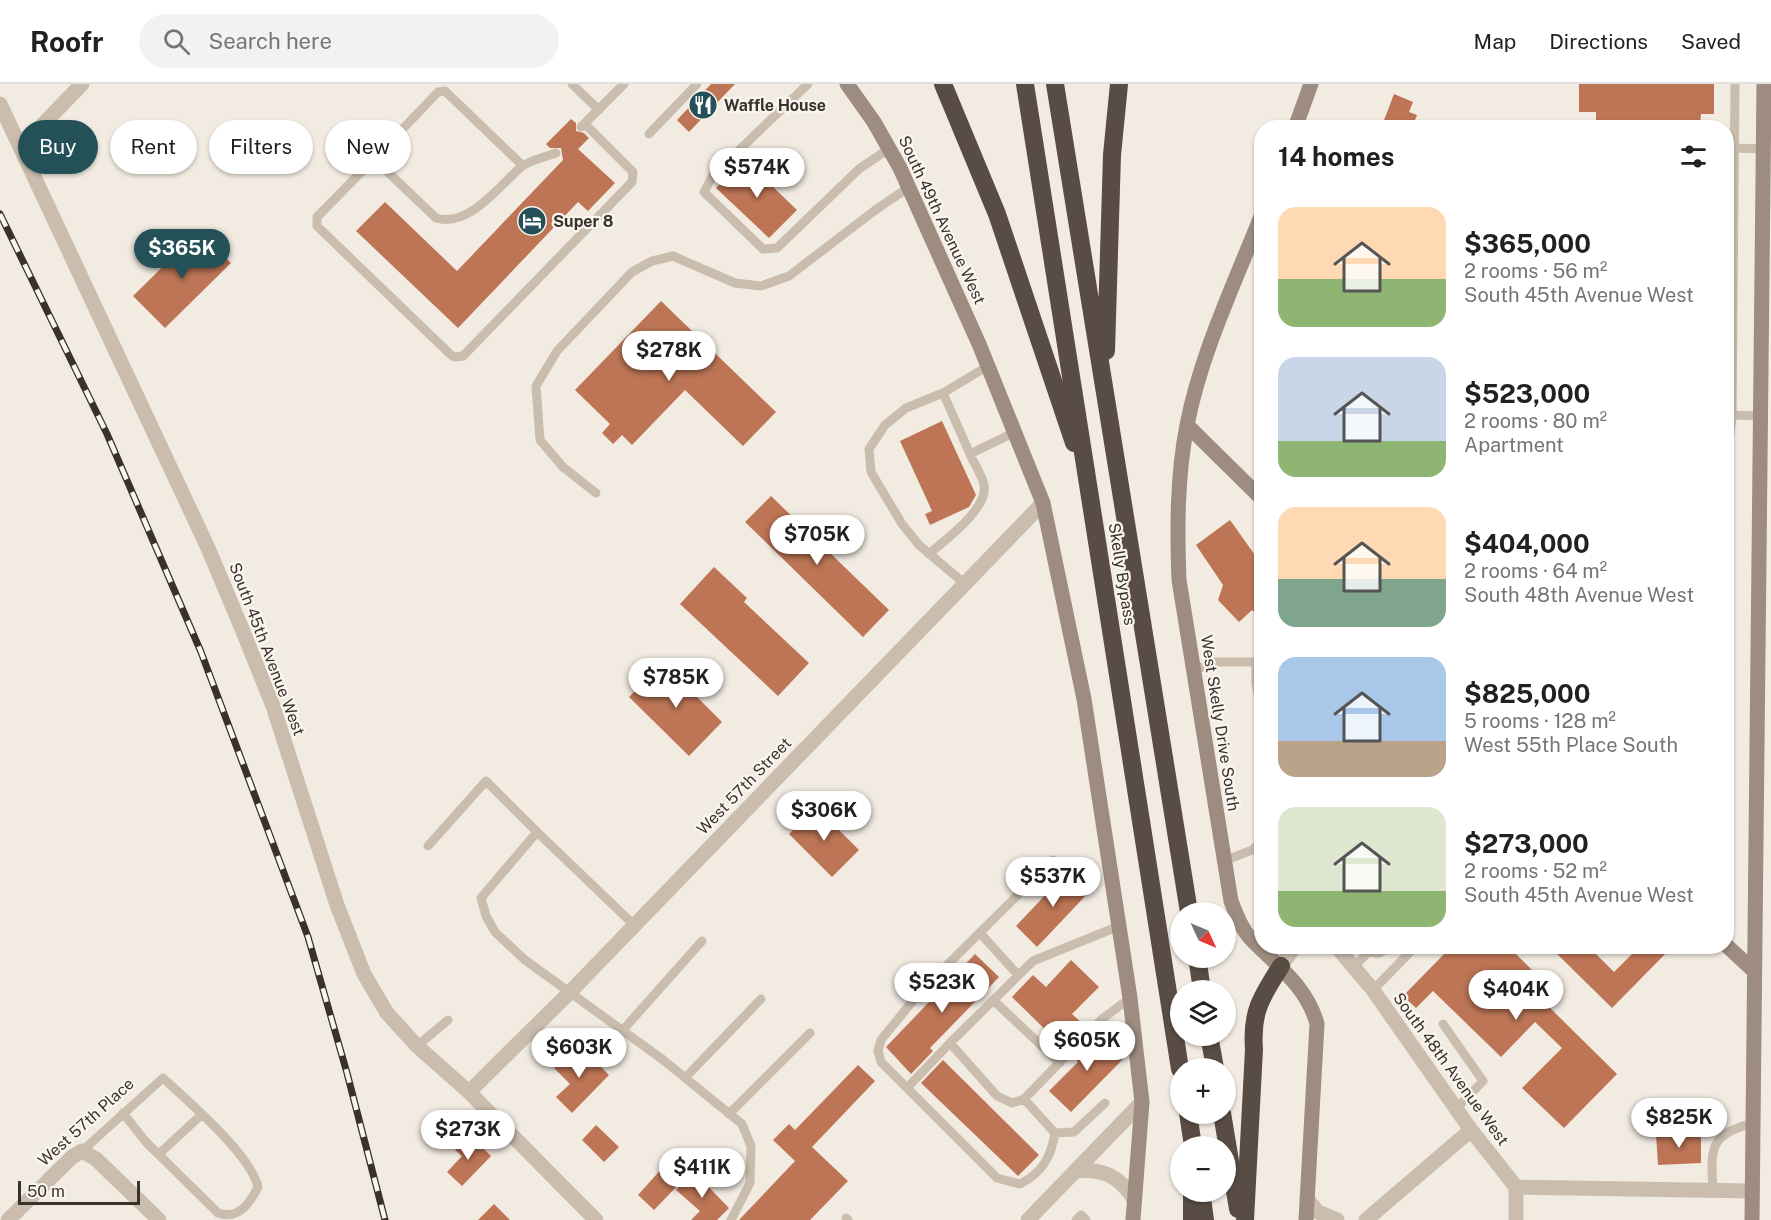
<!DOCTYPE html>
<meta charset="utf-8">
<style>
:root{--surface:#fff;--page:#f2f2f2;--text:#202124;--muted:#757577;--line:#e0e0e0;--accent:#245158}
body{margin:0;font-family:"Public Sans",sans-serif;background:var(--page);color:var(--text);height:100vh;display:flex;flex-direction:column;font-size:22px;white-space:nowrap}
*{box-sizing:border-box;margin:0}
p{font-size:20px;color:var(--muted)}
.icon{flex:none;width:33px;height:33px;fill:none;stroke:currentColor;stroke-width:2;stroke-linecap:round;stroke-linejoin:round}
.map{position:relative;flex:1;overflow:hidden}
.drawer{position:absolute;left:1254px;top:36px;width:480px;height:834px;display:flex;flex-direction:column;background:var(--surface);border-radius:24px;box-shadow:0 2px 4px #0004}
.drawer>*{flex:none}
.hud{position:absolute;left:18px;top:36px;width:570px;height:54px;display:flex;gap:12px}
.needle{width:39px;rotate:134deg}
.fabs{position:absolute;left:1170px;top:818px;display:grid;gap:12px}
.fabs a{display:grid;place-items:center;width:66px;height:66px;border-radius:50%;background:var(--surface);box-shadow:0 2px 4px #0004;font-size:30px}
.scale{position:absolute;left:18px;bottom:15px;width:122px;box-sizing:border-box;padding-left:6px;border:3px solid #39312c;border-top:0;font-size:16px;line-height:21px;white-space:nowrap;color:#39312c;-webkit-text-stroke:4px #faf5ee;paint-order:stroke}
.price{position:absolute;translate:-50% -51px;padding:0 14px;border-radius:21px;background:#fff;color:#222;font-size:20px;line-height:39px;filter:drop-shadow(0 2px 3px #0008)}
.price::after{content:'';position:absolute;left:50%;top:36px;width:18px;height:14px;margin-left:-9px;background:inherit;clip-path:polygon(0 0,100% 0,50% 100%)}
.price.current{background:var(--accent);color:#fff}
ul{padding:0;list-style:none}
li{display:flex;align-items:center;gap:18px;height:150px;padding:0 24px}
li span{display:grid;place-items:center;flex:none;width:168px;height:120px;border-radius:18px;color:#555}
li>.icon{margin-inline-start:auto}
span .icon{width:72px;height:72px;fill:#fffc;stroke-width:1}
li b{font-size:26px}
h2{display:flex;justify-content:space-between;align-items:center;height:72px;padding:0 24px;font-size:26px}
.chip{padding:0 21px;border-radius:27px;background:var(--surface);box-shadow:0 2px 4px #0004;font-size:21px;line-height:54px}
.chip.current{background:var(--accent);color:#fff}
header{display:flex;align-items:center;gap:36px;box-sizing:border-box;height:84px;padding:0 30px;background:var(--surface);border-bottom:2px solid var(--line)}
header strong{font-size:28px}
nav{display:flex;gap:33px;margin-inline-start:auto;font-size:21px}
.search{width:420px;height:54px;background:var(--page);display:flex;align-items:center;gap:15px;box-sizing:border-box;padding:0 21px;border-radius:33px;color:var(--muted);font-size:22px}
.map>svg:first-child{display:block}
</style>
<header>
<strong>Roofr</strong>
<div class="search"><svg class="icon" aria-label="search" viewBox="0 0 24 24"><circle cx="10" cy="10" r="6"/><path d="M15 15l6 6"/></svg>Search here</div>
<nav><a>Map</a><a>Directions</a><a>Saved</a></nav>
</header>
<div class="map">
<svg width="1771" height="1136" viewBox="0 0 1771 1136">
<rect width="100%" height="100%" fill="#f2ebe2"/>
<path fill="#bd7555" d="M711 0H735L689 48 677 36Z
M1579 0H1714V30H1701L1700 44H1596V28H1579Z
M1394 10 1413 18 1409 28 1417 31 1412 44H1381Z
M571 35 576 39V47L584 49 589 54 578 65 615 99 588 127 578 118 458 244 356 147 385 118 457 187 563 76 561 64H550L546 60Z
M745 76 797 126 769 154 716 104Z
M199 147 231 179 165 244 133 212Z
M661 217 776 328 743 362 685 306 632 361 622 351 613 360 602 349 610 340 575 306Z
M942 337 976 411 969 423 930 441 925 430 932 427 900 357Z
M771 412 889 526 863 553 745 438Z
M1230 436 1262 481V535L1252 526 1239 538 1218 516 1223 501 1196 461Z
M714 483 747 514 744 518 809 579 778 612 680 520Z
M663 579 722 638 689 672 629 613Z
M816 723 859 766 832 793 789 750Z
M1069 786 1091 806 1037 863 1016 842Z
M1452 862H1508L1559 913 1549 923 1617 990 1564 1044 1522 1004 1562 964 1535 938 1501 973 1433 907 1416 924 1403 912Z
M1549 862H1588L1614 888 1640 862H1673L1612 924Z
M975 870 999 893 930 964 933 967 911 990 886 963Z
M1071 876 1099 903 1072 930 1085 942 1064 964 1012 913 1033 891 1046 903Z
M1095 952 1099 956 1104 952 1125 973 1071 1028 1049 1007 1078 978 1074 974Z
M582 964 609 991 572 1029 556 1013 570 1000 554 984 569 969 573 973Z
M943 976 1039 1071 1018 1092 921 999Z
M858 981 875 997 812 1063 848 1097 810 1136H739L795 1077 773 1056 789 1040 795 1046Z
M596 1041 619 1063 604 1078 582 1056Z
M1701 1049V1079L1658 1081 1656 1050Z
M470 1052 491 1072 462 1102 447 1088 462 1072 455 1066Z
M664 1082 681 1098 654 1126 638 1111Z
M693 1087 729 1124 717 1136H691L700 1127 676 1106Z
M494 1120 510 1136H478Z"/>
<g fill="none" stroke-linecap="round" stroke-linejoin="round">
<path stroke="#cabdae" stroke-width="9" d="M572 0 599 26
M808 0 713 91 704 108 763 165 777 164 859 85 890 64
M581 43 624 0
M649 50 697 0
M1734 64 1763 65
M556 69C545 73 530 76 521 83 500 101 469 144 436 134L374 75 317 133V142L450 270 454 273 463 272 632 98 633 88 585 40
M374 75 438 8 445 7 523 82
M943 309 970 370 1015 348
M1732 331 1760 332
M1726 388 1732 331 1735 0
M596 409 563 383 540 356 536 302 557 267 632 188 652 177 673 172 735 199 761 202 789 192 874 127 909 103
M929 470C945 456 989 424 984 401 982 391 974 380 970 370
M965 500 919 461 902 440 871 388 869 365 885 341 906 324 943 309 988 282
M1194 586 1216 578H1256V600L1262 631
M537 748 634 841
M428 762 486 697 537 748 481 814 486 832 495 848 525 876 662 975 742 1040 751 1062 750 1099 731 1136
M1053 776 920 908 881 956 878 967 881 978 997 1094 1020 1100C1042 1089 1051 1073 1055 1049
M1224 777 1252 766 1262 758
M1119 842 1033 877 950 959 997 1012 1012 1019 1024 1015 1102 935 1130 914
M980 849 1018 891
M1369 868 1379 869 1392 862
M1354 883 1374 862
M1373 906 1416 862
M993 916 1060 979
M1443 940 1483 997 1456 1025
M622 947 702 857
M417 962 448 936
M685 994 761 915
M907 1004 950 959
M1024 1015 1055 1049 1074 1048 1105 1019
M729 1030 810 949
M82 1067 163 994C188 1017 251 1071 258 1103 250 1119 239 1136 218 1129L146 1058 123 1029
M159 1070 201 1031
M1713 1106C1711 1065 1708 1051 1753 1039
M846 1134 848 1136
M1076 1136 1081 1131 1086 1136"/>
<path stroke="#cabdae" stroke-width="15" d="M0 20 208 464 242 545 273 622 337 821 364 890 387 929 417 962 469 1008 596 1136
M22 62 82 0
M1336 862 1373 906 1471 1046 1516 1103V1136
M1281 882 1295 862
M469 1008 571 907 1043 419
M1075 1087C1103 1084 1119 1092 1134 1115
M1516 1103 1752 1107
M1307 1115 1318 1128 1337 1136
M8 1136 72 1073 82 1067 96 1075 159 1136
M1028 1136 1142 1018
M1366 1136 1471 1046"/>
<path stroke="#9d8c7f" stroke-width="15" d="M847 0 874 38 900 84 979 260 1043 419 1084 615 1130 914 1142 1018 1133 1136
M1295 44 1311 0
M1262 130C1235 198 1201 269 1187 341 1177 392 1177 445 1179 496L1231 817C1236 830 1241 844 1251 855 1277 882 1307 902 1317 940L1306 1136
M1187 341 1262 415
M1726 861 1754 887
M1752 1136 1764 0"/>
<path stroke="#594c44" stroke-width="18" d="M943 0 997 130 1074 359
M1025 0 1180 985
M1055 0 1189 828
M1106 267 1112 71 1119 0
M1197 873 1202 906
M1209 951 1215 984
M1188 1029 1193 1062
M1222 1029 1238 1125
M1201 1107 1205 1136
M1192 1136V1107
M1245 1136 1254 965C1251 927 1262 912 1281 882"/>
<g stroke="#39312c" stroke-width="7">
<path id="rail" d="M0 130 107 350 201 568 308 853 347 989 385 1136"/>
</g>
<use href="#rail" stroke="#faf5ee" stroke-width="4.5" stroke-dasharray="14" stroke-linecap="butt"/>
</g>
<defs>
<g id="restaurant-disc" transform="scale(1.5)"><circle r="9.5" fill="#245158" stroke="#faf5ee"/><path d="M-5-6h1v4h1v-4h1v4h1v-4h1v5L-1.5 .5V6h-2V.5L-5-1ZM5-6V6H3V1.5H1.5Q1.5-4 5-6Z" fill="#fff"/></g>
<g id="hotel-disc" transform="scale(1.5)"><circle r="9.5" fill="#245158" stroke="#faf5ee"/><path d="M-6-4.5h1.5V1H6V5H4.5V3h-9V5H-6ZM-4 0a1.8 1.8 0 1 1 3.6 0ZM.5 0V-2.5h3Q6-2.5 6 0Z" fill="#fff"/></g>
</defs>
<g fill-rule="evenodd">
<use href="#restaurant-disc" x="703" y="21"/>
<use href="#hotel-disc" x="532" y="137"/>
</g>
<g text-anchor="middle" dominant-baseline="central" stroke-width="4.5" stroke-linejoin="round" paint-order="stroke">
<g font-size="16" font-weight="bold" fill="#39312c" stroke="#faf5ee" text-anchor="start">
<text x="724" y="21">Waffle House</text>
<text x="553" y="137">Super 8</text>
</g>
<g font-size="16" fill="#39312c" stroke="#faf5ee">
<text transform="translate(942 136) rotate(65)">South 49th Avenue West</text>
<text transform="translate(1122 490) rotate(81)">Skelly Bypass</text>
<text transform="translate(267 565) rotate(69)">South 45th Avenue West</text>
<text transform="translate(1220 639) rotate(81)">West Skelly Drive South</text>
<text transform="translate(744 702) rotate(-46)">West 57th Street</text>
<text transform="translate(1451 985) rotate(54)">South 48th Avenue West</text>
<text transform="translate(86 1038) rotate(-42)">West 57th Place</text>
</g>
</g>
</svg>
<div class="fabs">
<a><svg class="needle" viewBox="-14 -14 28 28"><path d="M0-13l5 13h-10z" fill="#e53935"/><path d="M0 13l5-13h-10z" fill="#757577"/></svg></a>
<a><svg class="icon" aria-label="layers" viewBox="0 0 24 24"><path d="M12 4l9 5-9 5-9-5zM3 14l9 5 9-5"/></svg></a>
<a>+</a>
<a>−</a>
</div>
<div class="scale">50 m</div>
<b class="price" style="left:757px;top:115px">$574K</b>
<b class="price current" style="left:182px;top:196px">$365K</b>
<b class="price" style="left:669px;top:298px">$278K</b>
<b class="price" style="left:817px;top:482px">$705K</b>
<b class="price" style="left:676px;top:625px">$785K</b>
<b class="price" style="left:824px;top:758px">$306K</b>
<b class="price" style="left:1053px;top:824px">$537K</b>
<b class="price" style="left:942px;top:930px">$523K</b>
<b class="price" style="left:1516px;top:937px">$404K</b>
<b class="price" style="left:1087px;top:988px">$605K</b>
<b class="price" style="left:579px;top:995px">$603K</b>
<b class="price" style="left:1679px;top:1065px">$825K</b>
<b class="price" style="left:468px;top:1077px">$273K</b>
<b class="price" style="left:702px;top:1115px">$411K</b>
<div class="hud">
<a class="chip current">Buy</a>
<a class="chip">Rent</a>
<a class="chip">Filters</a>
<a class="chip">New</a>
</div>
<section class="drawer">
<h2>14 homes<svg class="icon" aria-label="filters" viewBox="0 0 24 24"><path d="M4 7h16M4 17h16"/><circle cx="9" cy="7" r="2"/><circle cx="15" cy="17" r="2"/></svg></h2>
<ul>
<li><span style="background:linear-gradient(#ffd9b3 60%,#8fb573 0)"><svg class="icon" aria-label="home" viewBox="0 0 24 24"><path d="M3 11l9-7 9 7M6 9v11h12V9"/></svg></span><div><b>$365,000</b><p>2 rooms · 56 m²</p><p>South 45th Avenue West</p></div></li>
<li><span style="background:linear-gradient(#c9d6e8 70%,#8fb573 0)"><svg class="icon" aria-label="home" viewBox="0 0 24 24"><path d="M3 11l9-7 9 7M6 9v11h12V9"/></svg></span><div><b>$523,000</b><p>2 rooms · 80 m²</p><p>Apartment</p></div></li>
<li><span style="background:linear-gradient(#ffd9b3 60%,#7fa58c 0)"><svg class="icon" aria-label="home" viewBox="0 0 24 24"><path d="M3 11l9-7 9 7M6 9v11h12V9"/></svg></span><div><b>$404,000</b><p>2 rooms · 64 m²</p><p>South 48th Avenue West</p></div></li>
<li><span style="background:linear-gradient(#a9c7e8 70%,#b9a48a 0)"><svg class="icon" aria-label="home" viewBox="0 0 24 24"><path d="M3 11l9-7 9 7M6 9v11h12V9"/></svg></span><div><b>$825,000</b><p>5 rooms · 128 m²</p><p>West 55th Place South</p></div></li>
<li><span style="background:linear-gradient(#dfe7d0 70%,#8fb573 0)"><svg class="icon" aria-label="home" viewBox="0 0 24 24"><path d="M3 11l9-7 9 7M6 9v11h12V9"/></svg></span><div><b>$273,000</b><p>2 rooms · 52 m²</p><p>South 45th Avenue West</p></div></li>
</ul>
</section>
</div>
